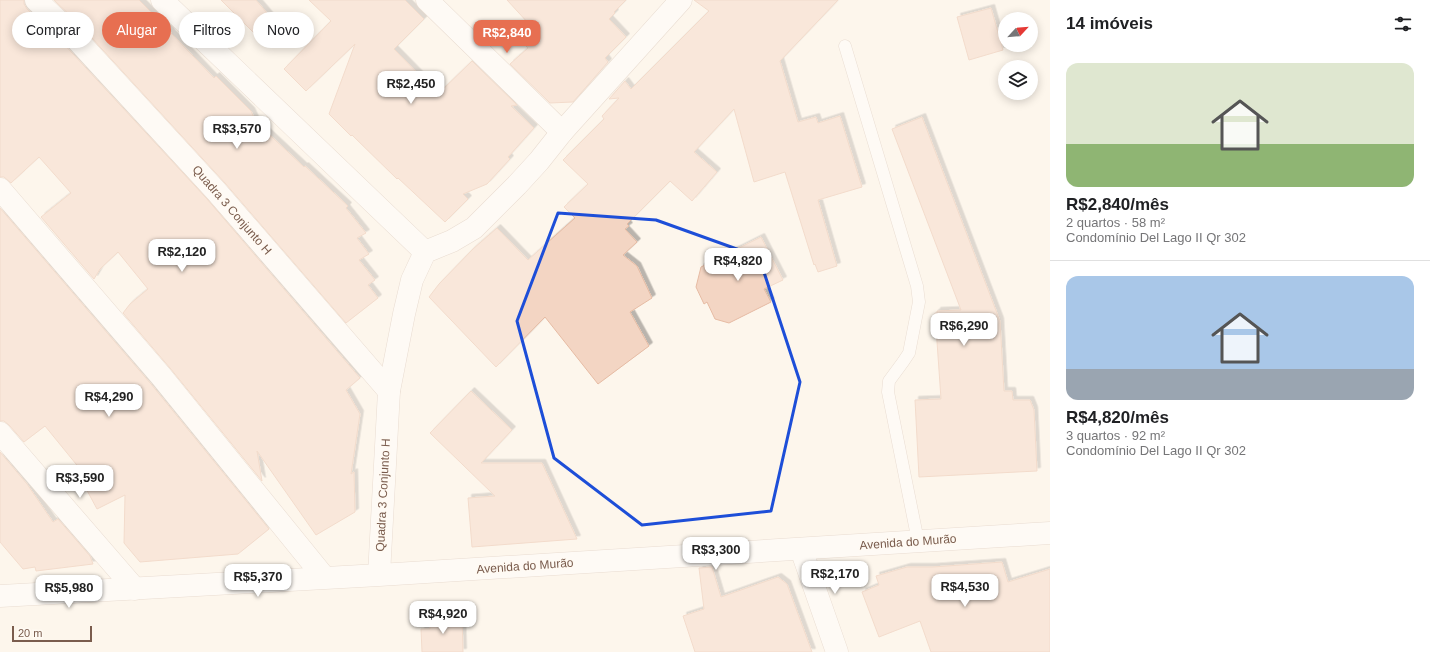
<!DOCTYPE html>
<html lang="pt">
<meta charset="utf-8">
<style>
:root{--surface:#fff;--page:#f2f2f2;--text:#202124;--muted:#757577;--line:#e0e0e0;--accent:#e76f51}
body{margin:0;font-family:Helvetica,sans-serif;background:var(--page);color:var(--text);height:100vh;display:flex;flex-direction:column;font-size:15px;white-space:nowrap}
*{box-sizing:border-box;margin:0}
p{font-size:13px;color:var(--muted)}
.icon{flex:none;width:22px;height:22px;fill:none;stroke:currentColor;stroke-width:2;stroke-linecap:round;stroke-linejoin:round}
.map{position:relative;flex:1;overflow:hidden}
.panel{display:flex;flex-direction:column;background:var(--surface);width:380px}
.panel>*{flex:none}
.banner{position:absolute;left:12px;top:12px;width:380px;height:36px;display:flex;gap:8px}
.needle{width:26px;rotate:64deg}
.buttons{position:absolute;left:998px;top:12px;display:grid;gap:8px}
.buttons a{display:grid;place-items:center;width:40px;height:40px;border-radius:50%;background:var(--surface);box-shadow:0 2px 10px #0003;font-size:20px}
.scale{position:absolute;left:12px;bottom:10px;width:80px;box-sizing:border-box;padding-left:4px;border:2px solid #7a5c4d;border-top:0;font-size:11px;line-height:14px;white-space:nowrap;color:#7a5c4d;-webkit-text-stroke:3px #fffaf3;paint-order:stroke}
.price{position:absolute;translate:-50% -34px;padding:0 9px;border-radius:8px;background:#fff;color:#222;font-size:13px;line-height:26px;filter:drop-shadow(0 1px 2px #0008)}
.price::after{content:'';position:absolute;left:50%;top:24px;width:12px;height:9px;margin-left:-6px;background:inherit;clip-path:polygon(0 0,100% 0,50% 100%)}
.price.selected{background:var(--accent);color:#fff}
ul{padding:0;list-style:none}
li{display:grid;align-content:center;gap:8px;height:212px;padding:0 16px}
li+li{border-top:1px solid var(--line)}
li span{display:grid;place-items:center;height:124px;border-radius:12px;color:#555}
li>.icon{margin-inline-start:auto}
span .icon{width:72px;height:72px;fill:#fffc;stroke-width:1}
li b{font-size:17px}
h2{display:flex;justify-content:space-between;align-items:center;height:48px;padding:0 16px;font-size:17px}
.tag{padding:0 14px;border-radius:18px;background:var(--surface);box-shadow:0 2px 10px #0003;font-size:14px;line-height:36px}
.tag.selected{background:var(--accent);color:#fff}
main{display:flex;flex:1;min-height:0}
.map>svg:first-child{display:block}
</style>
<main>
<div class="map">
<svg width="1050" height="652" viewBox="0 0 1050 652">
<defs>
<filter id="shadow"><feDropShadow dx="3.5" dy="-3.5" stdDeviation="0" flood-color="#0004"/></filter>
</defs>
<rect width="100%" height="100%" fill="#fdf6ec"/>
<path fill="#f3d5c3" stroke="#e6bba3" filter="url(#shadow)" d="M0 0H24V4L27 9 61 41 207 199 360 378 346 390 360 414 351 474 354 472 355 512 316 535 257 451 262 481 170 368 123 313 130 304 148 289 118 252 100 269 94 279 41 217 71 193 39 157 11 183 4 177H0Z
M54 0H139L171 32V33L214 78 216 76 251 111 256 122 304 167 305 166 348 206 346 208 366 233 357 238 369 254 359 260 375 280 368 285 378 298 346 323 225 183 79 24Z
M221 0H256L273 20 256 35Z
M309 0H405L424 19 394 49 438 94 472 61 517 105 511 106 534 128 508 157 510 159 487 184 463 194 468 199 445 222 398 178 397 179 352 135 351 136 329 114 355 44 306 91 284 69 331 21Z
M507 0H626L614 12 615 13 609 19 626 37 605 58 608 62 573 102 550 103 510 64 528 48 516 36 529 24Z
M694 0H838L780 61 798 122 816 117 818 123 840 116 862 187 818 200 837 266 818 272 815 264 814 265 785 172 754 182 734 109 694 152 717 172 692 201 670 181 627 224 629 226 625 229 637 242 623 255 637 266 652 298 630 312 649 346 598 384 545 317 496 367 429 297 439 284 473 249 497 228 528 260 575 218 564 207 588 184 563 160 604 119 602 116 619 98 609 99 625 81 631 89 709 11Z
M991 8 1003 50 969 60 957 17Z
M922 117 1000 321 1004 391H1012L1013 400H1030L1034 410 1037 471 919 477 915 400 941 399 935 313H937V311L961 310 892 129Z
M0 208 151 384 269 529 238 554 140 562 124 543 125 495 97 509 83 483 89 480 45 426 24 442 9 425 4 421H0Z
M761 237 783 280 764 289 771 302 729 323 715 319 707 302 704 304 696 287 701 267Z
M471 391 512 430 481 463H542L577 539 472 547 468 498 495 496 430 433Z
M0 452 27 484 53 522 58 519 90 556 93 564 36 571 35 567 23 569 0 542Z
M1002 562 1008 582 1050 569V652H931L920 621 879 637 862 592 879 585 876 576 907 567H933Z
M712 567 721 597 778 577 787 584 812 652H695L683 616 704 609 699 568Z
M462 616 463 652H422L421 629H430L429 617Z"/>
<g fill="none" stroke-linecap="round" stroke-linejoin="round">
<g stroke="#d1beb0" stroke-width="13">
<path id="service" d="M845 46 917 286 919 302 909 353 903 362 889 381 888 392 918 541"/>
</g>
<g stroke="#d1beb0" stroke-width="23">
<path id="minor" d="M36 0 70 32 216 191 389 391
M427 0 562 132
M0 189 161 376 324 577
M0 433 135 589
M801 549 837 652"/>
</g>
<g stroke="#d1beb0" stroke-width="23">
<path id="tertiary" d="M162 0 425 252
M425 252 452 241 474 228 517 185 539 161 562 132 681 0
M379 575 389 391 404 314 412 280 425 252
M0 596 379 575 1050 533"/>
</g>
<use href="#service" stroke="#fff" stroke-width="12"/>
<use href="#minor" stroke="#fff" stroke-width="22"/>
<use href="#tertiary" stroke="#fff" stroke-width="22"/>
</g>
<path d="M0 0H1050V652H0ZM558 213 656 220 759 257 800 382 771 511 642 525 554 458 517 321Z" fill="#fdf6ec" fill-opacity=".55" fill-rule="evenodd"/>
<path fill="none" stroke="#1d4ed8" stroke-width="3" stroke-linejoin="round" d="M558 213 656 220 759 257 800 382 771 511 642 525 554 458 517 321Z"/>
<g text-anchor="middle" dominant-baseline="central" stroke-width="3" stroke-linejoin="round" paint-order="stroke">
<g font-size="12" fill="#7a5c4d" stroke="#fffaf3">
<text transform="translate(232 210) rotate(49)">Quadra 3 Conjunto H</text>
<text transform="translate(383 495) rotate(-87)">Quadra 3 Conjunto H</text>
<text transform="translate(908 542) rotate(-4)">Avenida do Murão</text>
<text transform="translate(525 566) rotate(-4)">Avenida do Murão</text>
</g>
</g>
</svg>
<div class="buttons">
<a><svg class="needle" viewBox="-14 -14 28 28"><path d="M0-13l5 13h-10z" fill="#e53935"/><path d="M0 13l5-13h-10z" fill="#757577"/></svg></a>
<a><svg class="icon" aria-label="layers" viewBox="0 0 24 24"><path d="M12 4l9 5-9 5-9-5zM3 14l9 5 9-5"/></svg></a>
</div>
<div class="scale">20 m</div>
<b class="price selected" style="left:507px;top:54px">R$2,840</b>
<b class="price" style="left:411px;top:105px">R$2,450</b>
<b class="price" style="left:237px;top:150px">R$3,570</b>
<b class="price" style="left:182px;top:273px">R$2,120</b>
<b class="price" style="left:738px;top:282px">R$4,820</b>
<b class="price" style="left:964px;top:347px">R$6,290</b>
<b class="price" style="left:109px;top:418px">R$4,290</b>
<b class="price" style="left:80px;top:499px">R$3,590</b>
<b class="price" style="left:716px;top:571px">R$3,300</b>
<b class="price" style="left:835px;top:595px">R$2,170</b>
<b class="price" style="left:258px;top:598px">R$5,370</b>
<b class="price" style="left:965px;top:608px">R$4,530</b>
<b class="price" style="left:69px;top:609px">R$5,980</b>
<b class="price" style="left:443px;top:635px">R$4,920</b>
<div class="banner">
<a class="tag">Comprar</a>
<a class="tag selected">Alugar</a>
<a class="tag">Filtros</a>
<a class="tag">Novo</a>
</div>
</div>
<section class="panel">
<h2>14 imóveis<svg class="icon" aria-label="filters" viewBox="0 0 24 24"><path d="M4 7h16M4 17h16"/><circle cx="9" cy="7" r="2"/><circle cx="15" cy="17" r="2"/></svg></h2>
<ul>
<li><span style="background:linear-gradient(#dfe7d0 65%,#8fb573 0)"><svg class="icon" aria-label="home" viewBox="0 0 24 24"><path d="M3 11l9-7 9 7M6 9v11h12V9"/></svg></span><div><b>R$2,840/mês</b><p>2 quartos · 58 m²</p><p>Condomínio Del Lago II Qr 302</p></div></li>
<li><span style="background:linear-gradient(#a9c7e8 75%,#9aa5b1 0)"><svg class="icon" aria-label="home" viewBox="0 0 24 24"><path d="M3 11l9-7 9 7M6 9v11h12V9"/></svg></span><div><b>R$4,820/mês</b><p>3 quartos · 92 m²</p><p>Condomínio Del Lago II Qr 302</p></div></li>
</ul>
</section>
</main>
